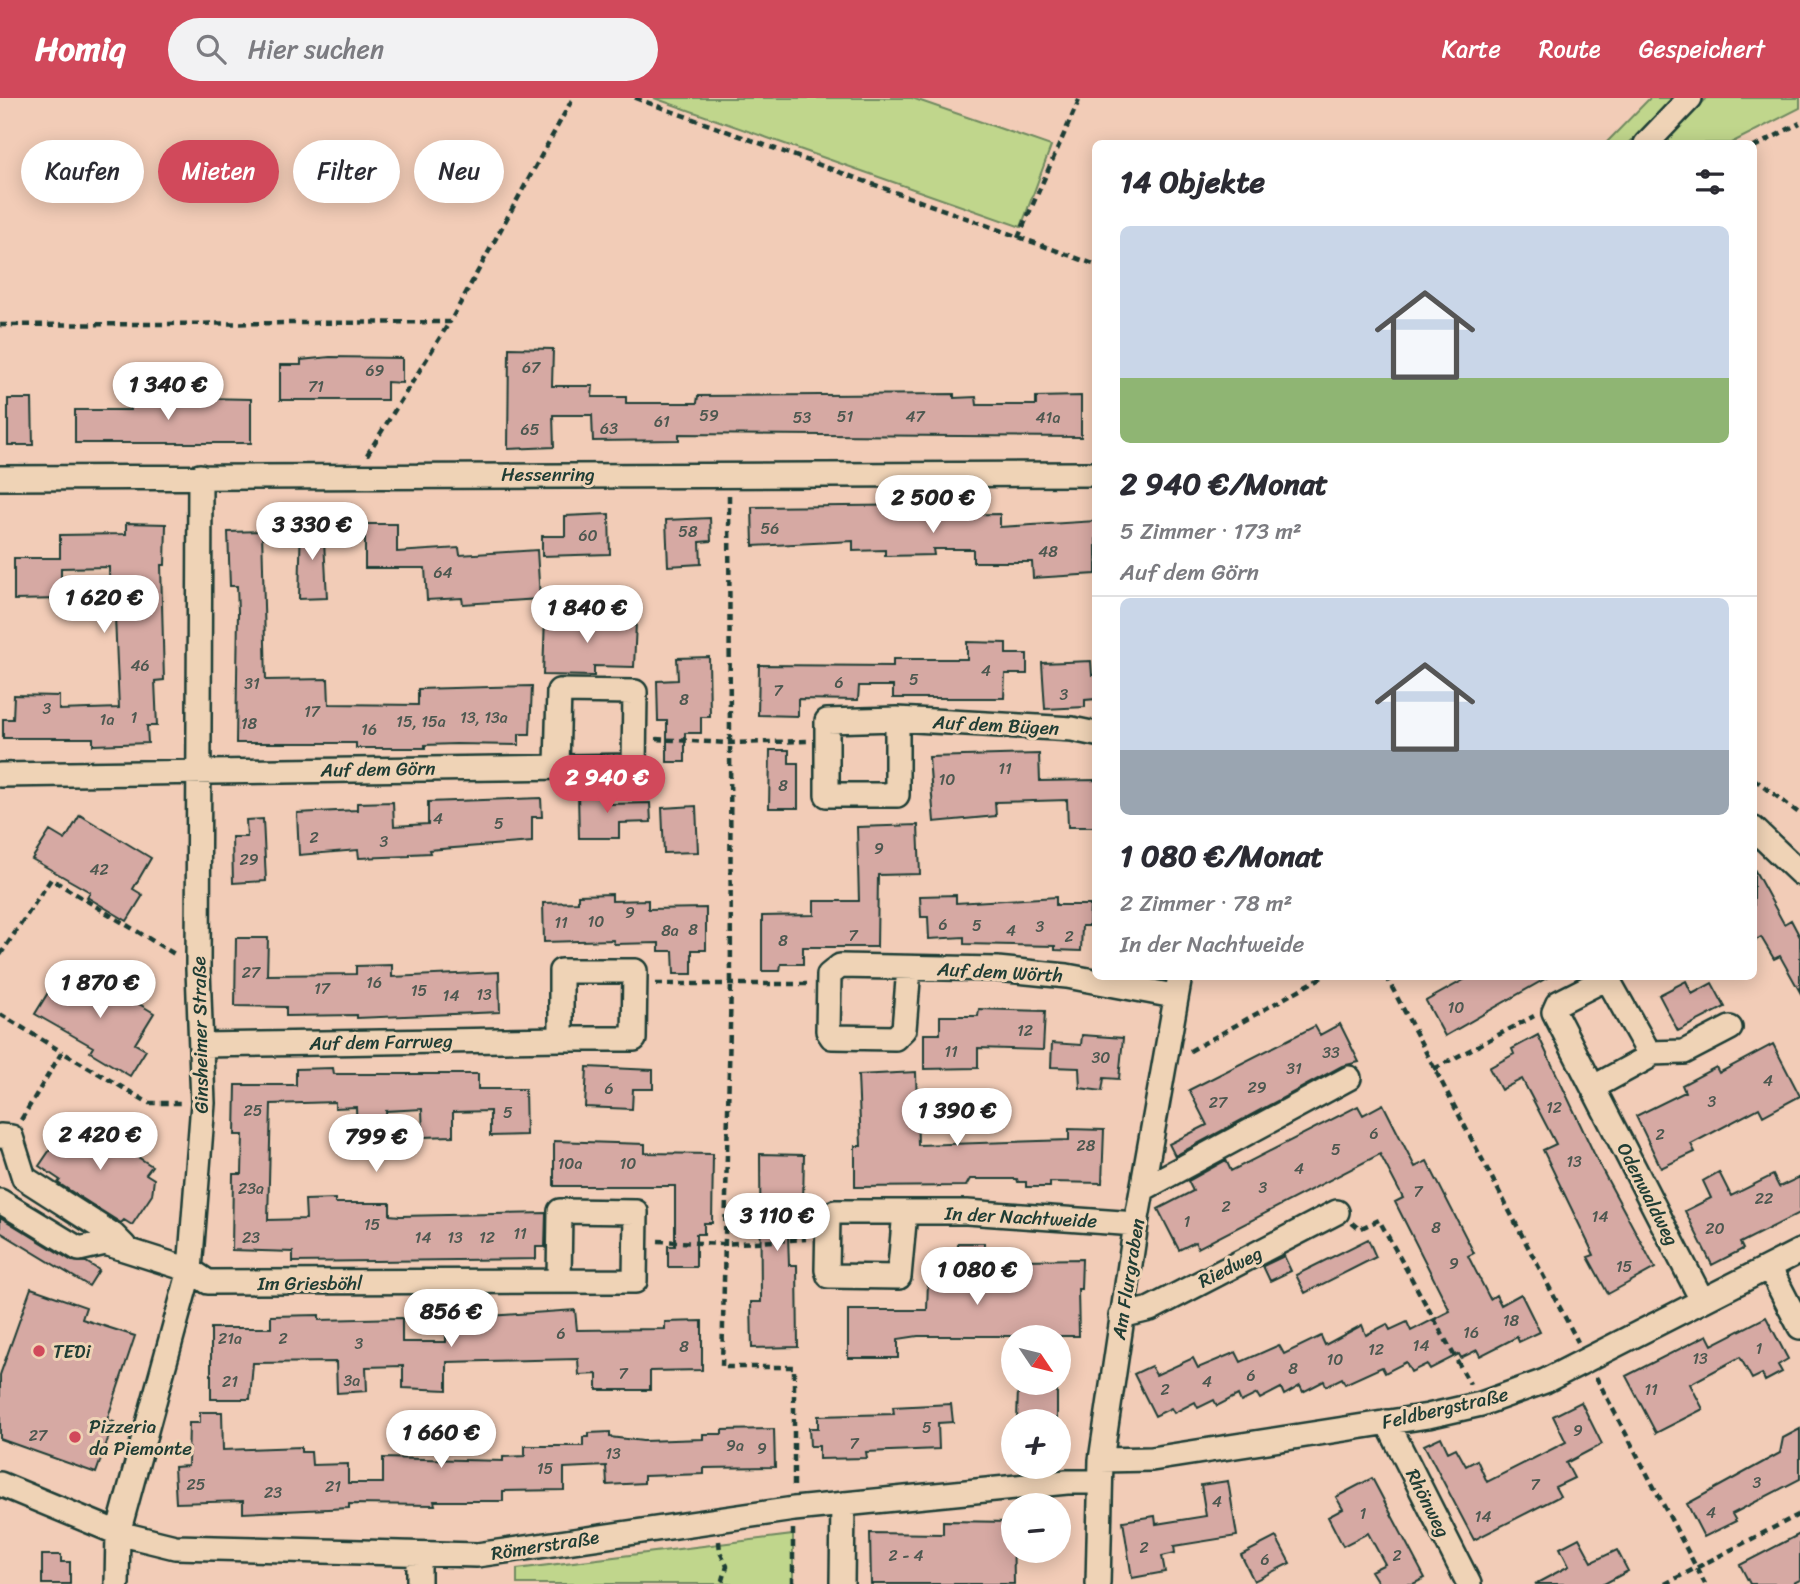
<!DOCTYPE html>
<html lang="de">
<meta charset="utf-8">
<style>
:root{--surface:#fff;--page:#f2f2f3;--text:#2b2b33;--muted:#7c7c81;--line:#e1e1e2;--accent:#d1495b}
body{margin:0;font-family:Sriracha,sans-serif;background:var(--page);color:var(--text);height:100vh;display:flex;flex-direction:column;font-size:26px;white-space:nowrap}
*{box-sizing:border-box;margin:0}
p{font-size:23px;color:var(--muted)}
.icon{flex:none;width:38px;height:38px;fill:none;stroke:currentColor;stroke-width:2;stroke-linecap:round;stroke-linejoin:round}
.map{position:relative;flex:1;overflow:hidden}
.panel{position:absolute;left:1092px;top:42px;width:665px;height:840px;display:flex;flex-direction:column;background:var(--surface);border-radius:10px;box-shadow:0 4px 18px #0003}
.panel>*{flex:none}
.banner{position:absolute;left:21px;top:42px;width:665px;height:63px;display:flex;gap:14px}
.needle{width:46px;rotate:125deg}
.buttons{position:absolute;left:1001px;top:1227px;display:grid;gap:14px}
.buttons a{display:grid;place-items:center;width:70px;height:70px;border-radius:50%;background:var(--surface);box-shadow:0 4px 18px #0003;font-size:35px}
.price{position:absolute;translate:-50% -60px;padding:0 16px;border-radius:24px;background:#fff;color:#222;font-size:23px;line-height:46px;filter:drop-shadow(0 2px 4px #0008)}
.price::after{content:'';position:absolute;left:50%;top:42px;width:21px;height:16px;margin-left:-10px;background:inherit;clip-path:polygon(0 0,100% 0,50% 100%)}
.price.active{background:var(--accent);color:#fff}
ul{padding:0;list-style:none}
li{display:grid;align-content:center;gap:14px;height:371px;padding:0 28px}
li+li{border-top:2px solid var(--line)}
li span{display:grid;place-items:center;height:217px;border-radius:10px;color:#555}
li>.icon{margin-inline-start:auto}
span .icon{width:126px;height:126px;fill:#fffc;stroke-width:1}
li b{font-size:30px}
h2{display:flex;justify-content:space-between;align-items:center;height:84px;padding:0 28px;font-size:30px}
.chip{padding:0 24px;border-radius:32px;background:var(--surface);box-shadow:0 4px 18px #0003;font-size:24px;line-height:63px}
.chip.active{background:var(--accent);color:#fff}
header{display:flex;align-items:center;gap:42px;box-sizing:border-box;height:98px;padding:0 35px;background:var(--accent);color:#fff}
header strong{font-size:33px}
nav{display:flex;gap:38px;margin-inline-start:auto;font-size:24px}
.search{width:490px;height:63px;background:var(--page);display:flex;align-items:center;gap:18px;box-sizing:border-box;padding:0 24px;border-radius:38px;color:var(--muted);font-size:26px}
.map>svg:first-child{display:block}
</style>
<header>
<strong>Homiq</strong>
<div class="search"><svg class="icon" aria-label="search" viewBox="0 0 24 24"><circle cx="10" cy="10" r="6"/><path d="M15 15l6 6"/></svg>Hier suchen</div>
<nav><a>Karte</a><a>Route</a><a>Gespeichert</a></nav>
</header>
<div class="map">
<svg width="1800" height="1486" viewBox="0 0 1800 1486">
<rect width="100%" height="100%" fill="#f2ccb7"/>
<filter id="ink" filterUnits="userSpaceOnUse"><feTurbulence type="fractalNoise" baseFrequency=".0143" numOctaves="2"/><feDisplacementMap in="SourceGraphic" scale="14" xChannelSelector="R" yChannelSelector="G"/><feConvolveMatrix kernelMatrix="1 2 1 2 8 2 1 2 1" color-interpolation-filters="sRGB"/></filter>
<g filter="url(#ink)">
<path fill="#c0d68c" stroke="#708a60" stroke-width="2" d="M654 0H912L1051 48 1021 129Z
M1650 0H1674L1629 45H1606Z
M1707 0H1800V10L1731 45 1662 46Z
M793 1437V1486H517V1471Z"/>
<path fill="#d6a9a3" stroke="#1f3d34" stroke-width="2" d="M509 250 553 251 552 288H593L592 299H626V305H697L698 298 954 296V300L976 299 977 307H1036V299L1081 298V339L679 336V342L593 343 592 317H553L554 349 508 351Z
M330 259 402 260V285L387 284V302H280V267H301V262Z
M203 300 251 301V345H75V312H130V303Z
M8 301H32L33 347H8Z
M933 407V417L1000 416V429L1096 423V476L1033 480 1032 464H973V451H933L934 457 885 458V452L853 453V443L753 448 752 409Z
M609 416 610 456 542 458V438H565V418Z
M710 420 711 443 700 444 701 466 668 468 666 422Z
M319 422 320 443H324L327 500 299 501 301 423Z
M126 425 166 426 165 467H161L164 582 155 583 157 628H147L148 645 93 647V640H3V621H13L14 597 59 598V612L119 610 115 519H110L109 469 61 470V501L14 502V460H60V437L126 436Z
M365 426H397V454L459 450 460 457 537 452 540 501 463 506 462 500 427 502 425 470H365Z
M262 433 266 582 328 581 329 606 418 607V591L532 588 530 636H519V647L456 646 425 647V650H356V645H236L238 514 237 488H230L228 434Z
M545 518 607 519V523L636 524 634 569 594 568V578L543 577Z
M967 544 1006 545V556H1027V576H1005L1004 600H893V588H859L858 602 798 601V618L758 617 759 567 893 568V561H967Z
M709 559 710 619H701V635H685V664H667V623H658L657 583 678 582 677 560Z
M1091 563 1092 577H1096V601L1085 602V609L1045 611 1042 565Z
M770 652H789V665H798V710H769Z
M1039 656 1040 683 1096 682V729H1068L1067 702 995 704 996 718 934 724 929 659Z
M578 694H610V706L650 705 651 724 619 725V740H579Z
M541 700 542 719H532V744L429 752 430 755 410 756V758L359 760 358 752 299 757 297 715 357 712V705L393 704 394 728 428 726V704Z
M696 708 698 754 664 755 662 710Z
M80 717 151 760 133 791 143 797 127 823 87 799 90 794 32 761 50 733 65 742Z
M263 721 266 783 233 785 232 739H247L246 722Z
M918 727 920 776 878 777 877 849H803V866H781L780 873H762V818L814 817V803H859L857 729Z
M1754 771 1784 826 1791 822 1800 839V894L1780 858 1774 861 1761 839 1754 843Z
M612 796V803L648 802V811L706 810V852H692V876H674L673 853H659V845L614 846 613 842 544 844 543 805 578 804V797Z
M956 797V805L1056 799V807H1090L1089 828H1082L1081 853 1055 852V848L964 846V839L929 841 928 819H921L920 798Z
M236 840H268L267 877 356 876V868L392 867V879L499 874 500 914 357 920V917L286 918V909L235 908Z
M83 872 154 915 135 946 146 952 130 978 90 954 93 949 35 916 52 888 67 897Z
M1471 878H1550L1445 938 1426 903Z
M1686 883 1692 896 1712 885 1725 909 1678 933 1659 897Z
M979 911 1045 913 1043 952 978 950V970L924 971V936H940V918H978Z
M1340 926 1359 964 1342 968 1175 1058 1169 1046 1207 1027 1189 992 1315 928 1320 937Z
M1082 937 1123 940 1119 981 1104 980 1102 993 1080 990 1079 970 1051 969 1052 945 1081 947Z
M1538 937 1599 1066 1655 1170 1608 1196 1588 1159 1594 1157 1543 1052 1556 1046 1531 998 1522 981 1501 992 1489 970 1514 956 1512 951Z
M1773 946 1800 998 1763 1018 1759 1010 1691 1046 1695 1054 1661 1070 1636 1018 1685 994 1682 987 1716 969 1719 975Z
M587 969 653 972V991H633L632 1011 585 1009Z
M333 970 334 976H478V991H525L526 1037 490 1038V1013L453 1014V1038L423 1039 422 1011 386 1013 387 1039 357 1040 356 1009 335 1010V1004L271 1006 268 1122 306 1121 305 1102 335 1101V1105H390V1117L400 1118 546 1115 545 1149H536V1161L293 1164V1154L232 1152 233 1076H242L243 1037H235L236 987H296V971Z
M916 974 918 1047 1069 1042V1031L1104 1032 1102 1085 1050 1084V1089H1026V1084H1018L1017 1081H970L966 1088 855 1089V1048H861L858 977Z
M1383 1006 1415 1069 1427 1063 1474 1155 1468 1158 1490 1201 1496 1197 1501 1207 1521 1196 1540 1234 1519 1244 1517 1239 1480 1258 1477 1252 1461 1260 1459 1256 1430 1271 1427 1266 1411 1274 1406 1264 1385 1275 1382 1269 1345 1286 1342 1280 1326 1288 1324 1283 1303 1294 1300 1288 1284 1297 1281 1290 1260 1301 1257 1296 1241 1304 1238 1297 1217 1308 1214 1302 1198 1310 1195 1304 1174 1315 1171 1310 1155 1318 1134 1276 1151 1268 1156 1277 1193 1260 1198 1270 1236 1254 1241 1264 1279 1247 1284 1256 1321 1238 1325 1247 1362 1227 1366 1237 1387 1226 1390 1232 1407 1224 1411 1233 1450 1213 1395 1104 1403 1100 1380 1056 1198 1150 1195 1144 1179 1152 1158 1111 1193 1093 1188 1083 1226 1062 1231 1073 1358 1008 1363 1017Z
M73 1018 152 1068 146 1076 154 1081 152 1097 132 1127 124 1122 121 1125 58 1085 60 1082 39 1068Z
M554 1043 645 1046V1055L713 1056 712 1125H704V1136H696V1169H668V1148H675V1088H554Z
M760 1056 804 1057 803 1107H787L789 1167H797L798 1249 752 1250 751 1204H761Z
M1719 1074 1731 1098 1773 1077 1779 1089 1800 1079V1115L1740 1145 1743 1151 1712 1167 1685 1113 1711 1100 1703 1083Z
M0 1119 72 1163 86 1164 99 1172 89 1188 0 1134Z
M1368 1141 1376 1159 1305 1195 1296 1177Z
M958 1145H984L985 1188 1022 1187 1023 1162 1082 1161 1081 1191H1078L1079 1238H918L898 1241V1260H848V1212H927L928 1183H959Z
M1284 1158 1291 1173 1270 1183 1263 1168Z
M31 1190 86 1209 82 1221 135 1238 107 1322 114 1324 96 1375 0 1341V1277Z
M575 1212 577 1232 665 1231V1224L702 1223V1272L650 1273V1292H597V1276L579 1277 578 1261 447 1264V1292L403 1290V1268L366 1269 367 1293 337 1295 336 1264 253 1265 250 1301H211V1230H271V1218L319 1217V1222L402 1220V1244H446V1221Z
M1766 1219 1788 1261 1778 1267 1782 1274 1765 1283 1762 1276 1752 1281 1740 1259 1690 1286 1703 1311 1656 1335 1626 1278 1707 1237 1712 1247Z
M1057 1289V1323H1017L1018 1290Z
M1581 1304 1602 1346 1566 1365 1574 1380 1555 1389 1560 1398 1474 1442 1424 1347 1441 1339 1448 1354 1456 1350 1466 1368 1477 1362 1487 1384 1566 1344 1553 1318Z
M951 1306 953 1324 938 1325 939 1351 866 1354 867 1360 819 1361V1348H810L809 1330H818V1318L894 1316 893 1309Z
M200 1314H222L223 1352 301 1349V1354H311L312 1367 348 1366V1385H383V1360L503 1363V1359L525 1358V1348H583V1339H589V1335L610 1334V1339L643 1343 703 1341V1336H722V1332L774 1331 775 1369 704 1370V1376L644 1378V1385L607 1387 606 1368 564 1370V1392L503 1393V1403H434L435 1407 349 1406V1410L243 1415V1403L176 1405 174 1369 188 1368 189 1325H200Z
M1800 1331V1381L1732 1416 1736 1423 1704 1439 1687 1406 1780 1355 1783 1340Z
M1372 1380 1425 1480 1413 1486H1379L1371 1473 1385 1466 1368 1435 1343 1448 1328 1419 1343 1411 1336 1399Z
M1228 1383 1237 1438 1174 1448 1175 1455 1162 1458 1165 1474 1132 1480 1123 1423 1155 1418 1156 1426 1206 1418 1201 1387Z
M943 1423 1013 1424 1014 1486H871L870 1435 943 1436Z
M1800 1436V1482L1792 1486H1750L1740 1467Z
M1276 1439 1290 1465 1254 1483 1241 1457Z
M1579 1440 1592 1464 1617 1452 1628 1473 1604 1486H1535L1569 1468 1560 1450Z
M42 1457H61V1464H70V1486H42Z"/>
<g fill="none" stroke-linecap="round" stroke-linejoin="round">
<g stroke="#1f3d34" stroke-width="28">
<path id="minor" d="M1646 46 1690 0
M0 380 1096 376
M897 621V697H827V623L897 621 1072 631 1096 636
M0 677 634 668 635 594 559 593 557 667
M1754 731 1800 775
M909 870 904 931 895 940 832 939 828 933 829 877 840 868 997 871 1067 878 1174 898
M561 873H635L634 941H561Z
M201 947 561 941
M1649 955 1684 954 1730 930
M1594 989 1647 960 1649 955 1607 880 1558 905 1554 914 1702 1202
M0 1038 11 1039 24 1080 113 1137 124 1148
M1143 1091 1349 980
M0 1103 79 1151 105 1145 190 1172 208 1184 635 1183 636 1114 560 1113 559 1182
M905 1114 899 1179 829 1178 827 1172 828 1120 835 1114H967L1136 1126
M1769 1169 1800 1229
M1121 1218 1150 1211 1337 1114
M1387 1324 1469 1486
M1101 1362 1152 1361 1428 1318 1481 1306 1545 1283 1800 1153
M0 1386 118 1435 175 1449 477 1457 794 1411 1067 1384H1099
M419 1457V1486
M117 1486 118 1435 190 1172 203 1005 198 871 200 378
M842 1486 843 1406
M1098 1486 1101 1362 1136 1126 1180 878"/>
</g>
<path stroke="#1f3d34" stroke-width="4.5" stroke-dasharray="7 5" stroke-linecap="butt" d="M635 0 1096 167
M1754 49 1800 25
M1018 140 1080 0
M0 227 450 224 573 0
M367 357 449 225
M729 397 731 885 722 1269H794V1391
M656 641 728 645 808 643
M1754 681 1800 716
M0 857 51 781 176 857
M1386 878 1578 1244
M656 886H808
M0 916 62 954
M1190 953 1324 878
M1434 971 1534 918
M21 1022 62 954 149 1005H184
M1352 1125 1359 1131 1379 1122 1470 1286
M658 1143 722 1146 806 1141
M1596 1279 1705 1486
M719 1443 720 1454 727 1468 722 1486
M793 1486V1431
M1665 1486 1800 1416"/>
<use href="#minor" stroke="#efd3b6" stroke-width="23"/>
</g>
</g>
<g fill="#d1495b" stroke="#efd3b6" stroke-width="2.5">
<circle cx="39" cy="1253" r="7"/>
<circle cx="75" cy="1339" r="7"/>
</g>
<g text-anchor="middle" dominant-baseline="central" stroke-width="6" stroke-linejoin="round" paint-order="stroke">
<g font-size="16" fill="#4d5850">
<text x="531" y="269">67</text>
<text x="375" y="272">69</text>
<text x="316" y="288">71</text>
<text x="709" y="317">59</text>
<text x="845" y="318">51</text>
<text x="915" y="318">47</text>
<text x="802" y="319">53</text>
<text x="1048" y="319">41a</text>
<text x="662" y="323">61</text>
<text x="609" y="330">63</text>
<text x="530" y="331">65</text>
<text x="770" y="430">56</text>
<text x="688" y="433">58</text>
<text x="588" y="437">60</text>
<text x="1048" y="453">48</text>
<text x="443" y="474">64</text>
<text x="140" y="567">46</text>
<text x="986" y="572">4</text>
<text x="914" y="581">5</text>
<text x="839" y="584">6</text>
<text x="252" y="585">31</text>
<text x="778" y="592">7</text>
<text x="1064" y="596">3</text>
<text x="684" y="601">8</text>
<text x="47" y="610">3</text>
<text x="312" y="613">17</text>
<text x="134" y="619">1</text>
<text x="484" y="619">13, 13a</text>
<text x="107" y="621">1a</text>
<text x="421" y="623">15, 15a</text>
<text x="249" y="625">18</text>
<text x="369" y="631">16</text>
<text x="1005" y="670">11</text>
<text x="947" y="681">10</text>
<text x="783" y="687">8</text>
<text x="438" y="720">4</text>
<text x="499" y="725">5</text>
<text x="314" y="739">2</text>
<text x="384" y="743">3</text>
<text x="879" y="750">9</text>
<text x="249" y="761">29</text>
<text x="99" y="771">42</text>
<text x="630" y="814">9</text>
<text x="596" y="823">10</text>
<text x="561" y="824">11</text>
<text x="943" y="826">6</text>
<text x="977" y="827">5</text>
<text x="1040" y="828">3</text>
<text x="693" y="831">8</text>
<text x="670" y="832">8a</text>
<text x="1011" y="832">4</text>
<text x="853" y="837">7</text>
<text x="1069" y="838">2</text>
<text x="783" y="842">8</text>
<text x="251" y="874">27</text>
<text x="374" y="884">16</text>
<text x="322" y="890">17</text>
<text x="419" y="892">15</text>
<text x="484" y="896">13</text>
<text x="451" y="897">14</text>
<text x="1456" y="909">10</text>
<text x="1025" y="932">12</text>
<text x="951" y="953">11</text>
<text x="1331" y="954">33</text>
<text x="1101" y="959">30</text>
<text x="1294" y="970">31</text>
<text x="1768" y="982">4</text>
<text x="1257" y="989">29</text>
<text x="609" y="990">6</text>
<text x="1712" y="1003">3</text>
<text x="1218" y="1004">27</text>
<text x="1554" y="1009">12</text>
<text x="253" y="1012">25</text>
<text x="508" y="1014">5</text>
<text x="1374" y="1035">6</text>
<text x="1660" y="1036">2</text>
<text x="1086" y="1047">28</text>
<text x="1336" y="1051">5</text>
<text x="1574" y="1063">13</text>
<text x="570" y="1065">10a</text>
<text x="628" y="1065">10</text>
<text x="1299" y="1070">4</text>
<text x="1263" y="1089">3</text>
<text x="251" y="1090">23a</text>
<text x="1418" y="1093">7</text>
<text x="1764" y="1100">22</text>
<text x="1226" y="1108">2</text>
<text x="1600" y="1118">14</text>
<text x="1187" y="1123">1</text>
<text x="372" y="1126">15</text>
<text x="1436" y="1129">8</text>
<text x="1715" y="1130">20</text>
<text x="520" y="1135">11</text>
<text x="251" y="1139">23</text>
<text x="423" y="1139">14</text>
<text x="455" y="1139">13</text>
<text x="487" y="1139">12</text>
<text x="1454" y="1165">9</text>
<text x="1624" y="1168">15</text>
<text x="1511" y="1222">18</text>
<text x="1471" y="1234">16</text>
<text x="561" y="1235">6</text>
<text x="230" y="1240">21a</text>
<text x="283" y="1240">2</text>
<text x="359" y="1245">3</text>
<text x="1421" y="1247">14</text>
<text x="684" y="1248">8</text>
<text x="1759" y="1250">1</text>
<text x="1376" y="1251">12</text>
<text x="1700" y="1260">13</text>
<text x="1335" y="1261">10</text>
<text x="1293" y="1270">8</text>
<text x="623" y="1275">7</text>
<text x="1251" y="1277">6</text>
<text x="352" y="1282">3a</text>
<text x="230" y="1283">21</text>
<text x="1207" y="1283">4</text>
<text x="1165" y="1291">2</text>
<text x="1651" y="1291">11</text>
<text x="927" y="1329">5</text>
<text x="1578" y="1332">9</text>
<text x="38" y="1337">27</text>
<text x="854" y="1345">7</text>
<text x="735" y="1347">9a</text>
<text x="762" y="1350">9</text>
<text x="613" y="1355">13</text>
<text x="545" y="1370">15</text>
<text x="1757" y="1384">3</text>
<text x="196" y="1386">25</text>
<text x="1535" y="1386">7</text>
<text x="333" y="1388">21</text>
<text x="273" y="1394">23</text>
<text x="1217" y="1403">4</text>
<text x="1711" y="1414">4</text>
<text x="1363" y="1415">1</text>
<text x="1483" y="1418">14</text>
<text x="1144" y="1449">2</text>
<text x="906" y="1457">2 - 4</text>
<text x="1397" y="1457">2</text>
<text x="1265" y="1461">6</text>
</g>
<g font-size="19" fill="#1f3d34" stroke="#efd3b6">
<text x="548" y="376">Hessenring</text>
<text transform="translate(996 627) rotate(3)">Auf dem Bügen</text>
<text transform="translate(378 671) rotate(-1)">Auf dem Görn</text>
<text transform="translate(1000 874) rotate(3)">Auf dem Wörth</text>
<text transform="translate(200 937) rotate(-91)">Ginsheimer Straße</text>
<text transform="translate(381 944) rotate(-1)">Auf dem Farrweg</text>
<text transform="translate(1648 1096) rotate(63)">Odenwaldweg</text>
<text transform="translate(1021 1119) rotate(3)">In der Nachtweide</text>
<text transform="translate(1230 1169) rotate(-27)">Riedweg</text>
<text transform="translate(1128 1181) rotate(-81)">Am Flurgraben</text>
<text x="310" y="1185">Im Griesböhl</text>
<text transform="translate(1445 1310) rotate(-13)">Feldbergstraße</text>
<text transform="translate(1428 1405) rotate(63)">Rhönweg</text>
<text transform="translate(545 1447) rotate(-9)">Römerstraße</text>
</g>
<g font-size="19" fill="#1f3d34" stroke="#efd3b6" text-anchor="start">
<text x="53" y="1253">TEDi</text>
<text x="89" y="1328">Pizzeria<tspan x="89" dy="22">da Piemonte</tspan></text>
</g>
</g>
</svg>
<div class="buttons">
<a><svg class="needle" viewBox="-14 -14 28 28"><path d="M0-13l5 13h-10z" fill="#e53935"/><path d="M0 13l5-13h-10z" fill="#7c7c81"/></svg></a>
<a>+</a>
<a>−</a>
</div>
<b class="price" style="left:168px;top:324px">1 340 €</b>
<b class="price" style="left:933px;top:437px">2 500 €</b>
<b class="price" style="left:312px;top:464px">3 330 €</b>
<b class="price" style="left:104px;top:537px">1 620 €</b>
<b class="price" style="left:587px;top:547px">1 840 €</b>
<b class="price active" style="left:607px;top:717px">2 940 €</b>
<b class="price" style="left:100px;top:922px">1 870 €</b>
<b class="price" style="left:957px;top:1050px">1 390 €</b>
<b class="price" style="left:100px;top:1074px">2 420 €</b>
<b class="price" style="left:376px;top:1076px">799 €</b>
<b class="price" style="left:777px;top:1155px">3 110 €</b>
<b class="price" style="left:977px;top:1209px">1 080 €</b>
<b class="price" style="left:451px;top:1251px">856 €</b>
<b class="price" style="left:441px;top:1372px">1 660 €</b>
<div class="banner">
<a class="chip">Kaufen</a>
<a class="chip active">Mieten</a>
<a class="chip">Filter</a>
<a class="chip">Neu</a>
</div>
<section class="panel">
<h2>14 Objekte<svg class="icon" aria-label="filters" viewBox="0 0 24 24"><path d="M4 7h16M4 17h16"/><circle cx="9" cy="7" r="2"/><circle cx="15" cy="17" r="2"/></svg></h2>
<ul>
<li><span style="background:linear-gradient(#c9d6e8 70%,#8fb573 0)"><svg class="icon" aria-label="home" viewBox="0 0 24 24"><path d="M3 11l9-7 9 7M6 9v11h12V9"/></svg></span><div><b>2 940 €/Monat</b><p>5 Zimmer · 173 m²</p><p>Auf dem Görn</p></div></li>
<li><span style="background:linear-gradient(#c9d6e8 70%,#9aa5b1 0)"><svg class="icon" aria-label="home" viewBox="0 0 24 24"><path d="M3 11l9-7 9 7M6 9v11h12V9"/></svg></span><div><b>1 080 €/Monat</b><p>2 Zimmer · 78 m²</p><p>In der Nachtweide</p></div></li>
</ul>
</section>
</div>
